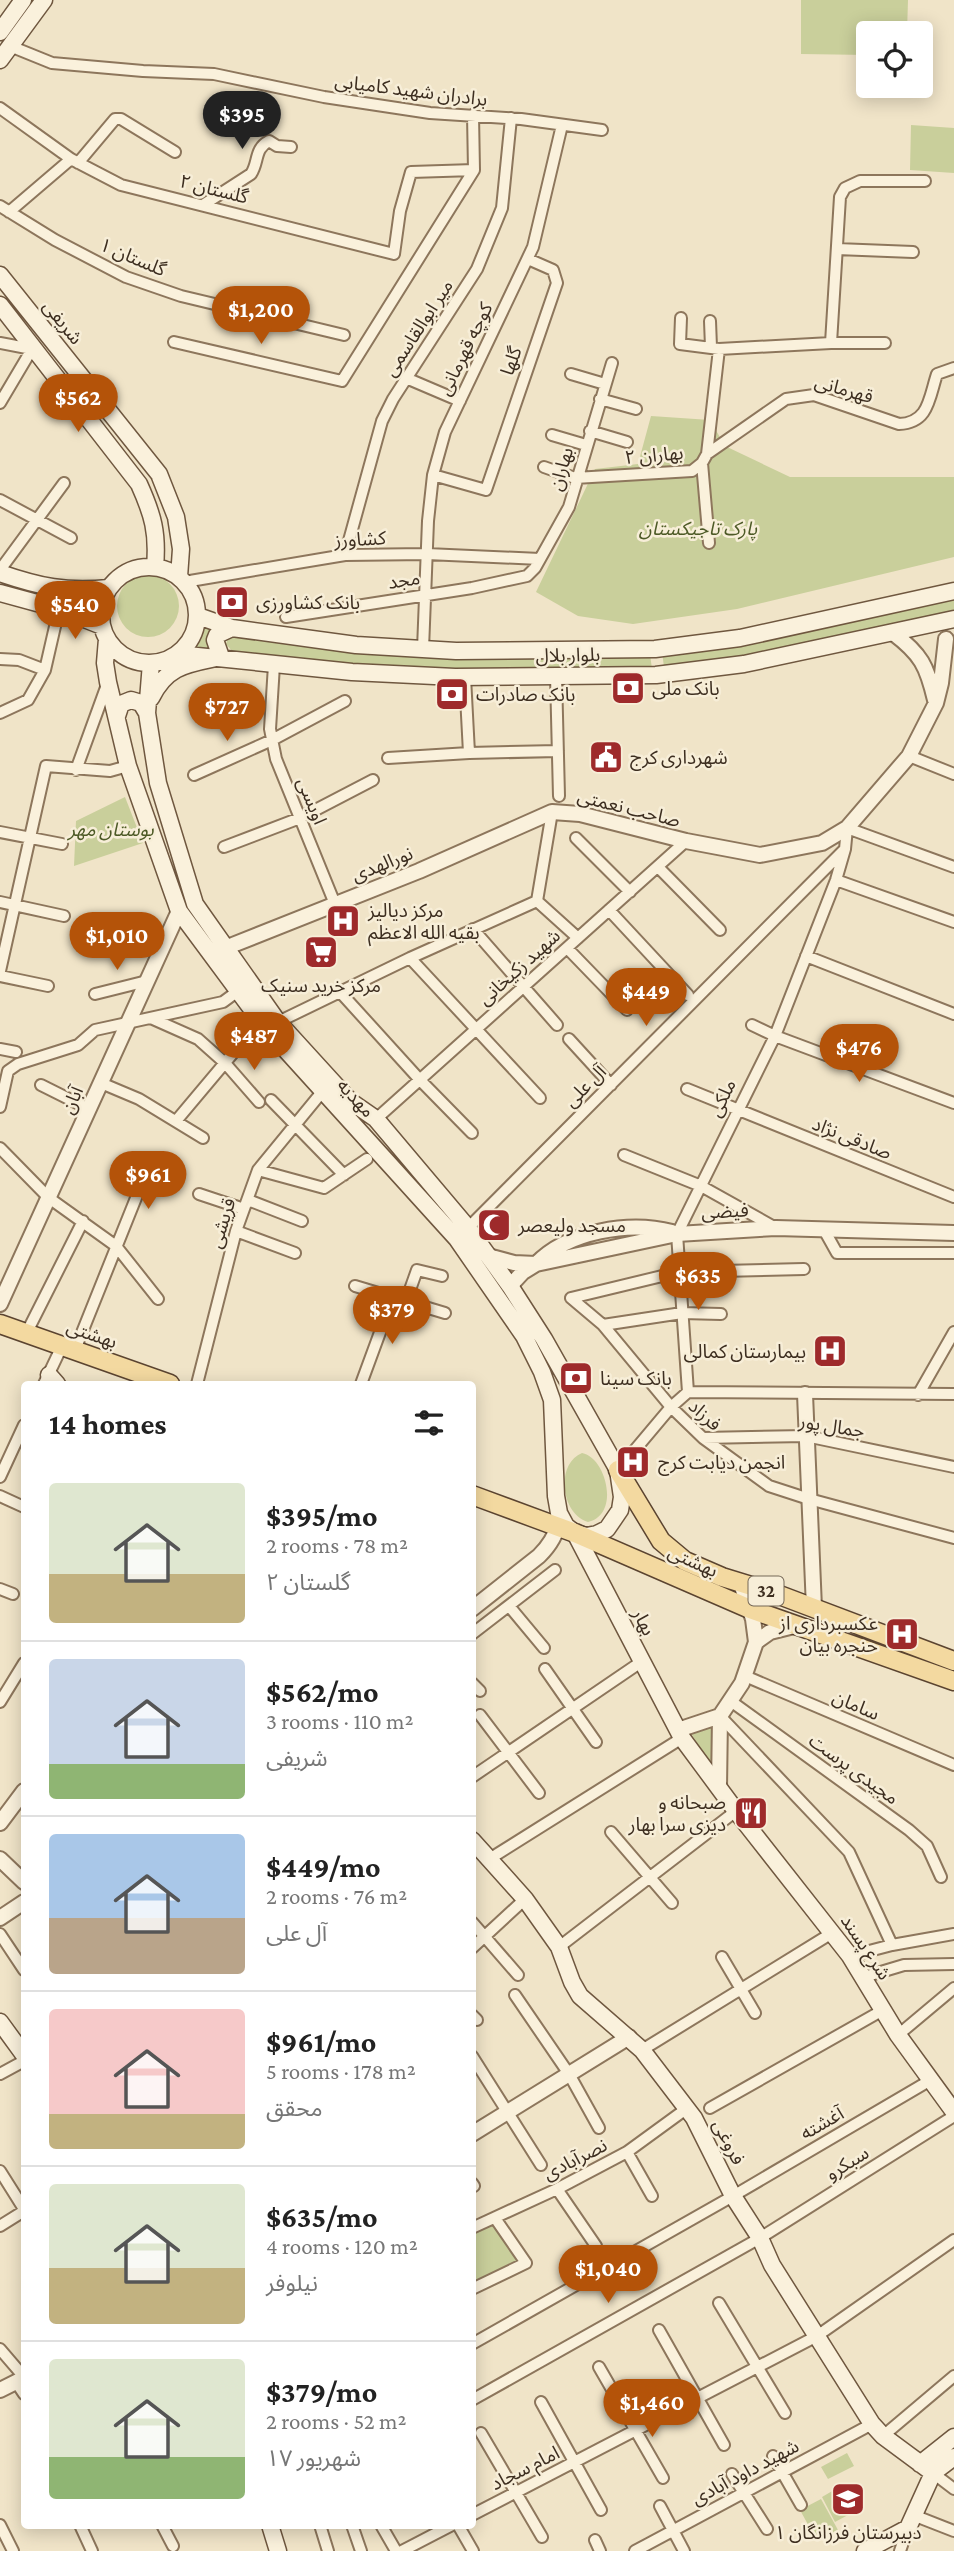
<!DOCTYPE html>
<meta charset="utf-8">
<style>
:root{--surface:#fff;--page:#f6f6f6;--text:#222;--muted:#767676;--line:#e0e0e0;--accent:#b45309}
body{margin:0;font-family:"Crimson Pro","Noto Sans Arabic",serif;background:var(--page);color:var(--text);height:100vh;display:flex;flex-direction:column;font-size:26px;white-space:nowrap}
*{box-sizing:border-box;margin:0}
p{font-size:23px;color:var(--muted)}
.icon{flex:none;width:38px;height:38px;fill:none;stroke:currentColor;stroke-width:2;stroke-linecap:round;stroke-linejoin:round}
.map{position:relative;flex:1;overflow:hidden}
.sheet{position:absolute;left:21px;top:1381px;width:455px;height:1148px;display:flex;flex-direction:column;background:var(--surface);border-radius:7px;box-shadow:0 4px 18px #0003}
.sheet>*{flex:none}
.buttons{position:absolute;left:856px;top:21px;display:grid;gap:14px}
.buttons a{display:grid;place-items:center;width:77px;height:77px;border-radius:7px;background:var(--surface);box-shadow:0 4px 18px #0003;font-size:35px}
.price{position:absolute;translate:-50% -60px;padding:0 16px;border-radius:24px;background:var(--accent);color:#fff;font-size:23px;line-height:46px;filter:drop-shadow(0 2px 4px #0008)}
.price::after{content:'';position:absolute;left:50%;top:42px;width:21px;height:16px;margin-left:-10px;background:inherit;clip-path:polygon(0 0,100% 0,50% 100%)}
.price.on{background:#222;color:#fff}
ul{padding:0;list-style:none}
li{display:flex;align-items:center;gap:21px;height:175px;padding:0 28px}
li+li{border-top:2px solid var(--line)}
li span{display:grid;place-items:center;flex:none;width:196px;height:140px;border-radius:7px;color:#555}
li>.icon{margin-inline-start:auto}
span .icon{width:84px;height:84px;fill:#fffc;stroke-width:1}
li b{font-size:30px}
h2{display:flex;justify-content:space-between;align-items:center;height:84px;padding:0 28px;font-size:30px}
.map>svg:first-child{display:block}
</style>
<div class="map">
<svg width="954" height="2551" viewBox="0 0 954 2551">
<rect width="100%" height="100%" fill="#f0e4c8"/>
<path fill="#c9cf9b" d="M801 0H908L907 33H868V55L801 54Z
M911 125 954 128V173L910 170Z
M651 416 710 420 725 446 790 477H954V557L737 609 633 624 578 616 536 592 595 469 638 464Z
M117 606a31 31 0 1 1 62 0a31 31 0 1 1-62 0Z
M954 596V611L741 659 664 667 662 652Z
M200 620 224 628 217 655 186 651 196 637Z
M234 635 650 654 652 669 443 670 327 662 232 651 226 644 229 636Z
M125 797 143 843 74 866 76 821Z
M582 1453C606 1457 621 1515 588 1522 561 1514 555 1464 582 1453Z
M714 1721 711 1765 689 1730Z
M494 2223 520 2261 473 2285V2233Z
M847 2453 854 2466 828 2479 821 2467Z
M834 2490 848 2515 835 2522 822 2497Z
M821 2499 838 2530 817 2541 800 2510Z"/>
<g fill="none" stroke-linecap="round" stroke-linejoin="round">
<g stroke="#8d765c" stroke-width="14">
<path id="minor" d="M10 46 52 63 143 71 214 74 324 97 430 113 521 119 602 130
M0 108 71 159 121 185 394 254 400 211 411 172 474 170
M78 163 115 119H121L175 152
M203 205 251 174C259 162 254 149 269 141L277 146 291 147
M0 206 55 240 126 277 181 296 344 335
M9 212 71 159
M837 249 913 252
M681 318 680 344 719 349 831 343H885
M710 321 711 347
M174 342 342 381 474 170 473 115
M0 343 32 349 0 403
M831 343 840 197 845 188 860 181H925
M571 374 605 384
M406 378 460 401
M600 399 636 409
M590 431 627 442
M552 435 586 445
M707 454 786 399 814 395 899 424C929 423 929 398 937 374L954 368
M702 463 709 543
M544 467 575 478 692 471 702 463 707 454 719 349
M433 475 486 490 557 283 553 270 528 259
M0 500 71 538
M345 555 382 421 393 399 477 269 502 208 511 118
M0 570 64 483
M184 582 345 555 427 554 540 559
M286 617 472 588 527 576 535 568 569 507 612 363
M423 649 428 521 433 475 445 432 533 247 562 125
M0 659 19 660 45 670
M274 665 270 729 276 759 335 904
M556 676 559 796
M0 713 28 700 45 670 59 609
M469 753 558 751
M909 756 954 774
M388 758 469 753 465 677
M76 770 108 682
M194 775 272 740 345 701
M0 832 62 844
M576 838 630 892
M224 847 300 818 373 780
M658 867 720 930
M836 880 954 922
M537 901 578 938
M0 902 64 916
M609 910 688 995
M473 929 557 1025
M567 948 627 1010
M806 956 954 1014
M410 958 540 1098
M0 971 46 766 110 771 128 766
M0 976 48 986
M341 993 420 1080 472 1133
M95 994 147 981
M153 1019 198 1039 225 1063 259 1102
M278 1022 410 958 537 901 552 812
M752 1025 775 1036 954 1103
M569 1039 611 1085
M0 1049 16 1052
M101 1083 139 1099 203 1138
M41 1085 89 1109
M687 1089 954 1197
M271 1100 344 1175
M0 1107 8 1071 18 1064 78 1045 95 1030 223 1002 238 991
M376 1119 686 841
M176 1121 260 1021
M0 1148 49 1198 116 1246 158 1299
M624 1155 701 1186 776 1228
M258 1170 324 1188 367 1159
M199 1194 244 1209
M248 1200 302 1221
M468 1228 843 851
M823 1228 837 1253H954
M236 1231 295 1253
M355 1286 445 1313
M571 1298 603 1325 671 1407 703 1438 769 1486 809 1499 954 1538
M571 1298 679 1272 804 1269
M406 1301 417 1270 442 1276
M603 1325 682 1313 721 1314
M26 1334 83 1221
M75 1350 150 1163
M44 1384 62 1346
M197 1384 236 1231 258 1170 322 1092
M361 1384 393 1297
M688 1392 677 1234 775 1036 836 880 845 849 847 828 954 867
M688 1392 954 1394
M918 1395 954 1332
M703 1438 806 1436 954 1467
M618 1470 671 1407 688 1392
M0 1477 24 1425
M0 1496 24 1507
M0 1589 13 1594
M509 1606 544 1648
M472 1634 555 1570
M545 1669 596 1742
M745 1676 954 1765
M472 1683 480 1691
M0 1702 24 1663
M732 1702 909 1830 927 1846 941 1877
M480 1715 539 1793
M720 1716 849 1852 892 1945
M472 1777 641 1662
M611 1832 672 1903
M491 1858 682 1738
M472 1922 518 1975
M0 1934 24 1970
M559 1947 736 1811
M472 1948 525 1899
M850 1956 892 1945 954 1934
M722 1957 755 2013
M864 1977 904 1965 954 1964
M515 1995 569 2074 599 2128
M472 2015 477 2020
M898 2035 954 1988
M642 2050 832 1933
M472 2056 541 2165
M0 2074 24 2061
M710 2108 883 2010
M627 2152 652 2196
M0 2171 24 2209
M472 2183 474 2186
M557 2189 596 2246
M0 2226 24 2211
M472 2228 557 2189 627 2152 686 2109
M472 2289 526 2263 495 2218
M719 2303 785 2413
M659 2330 724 2445
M472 2344 733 2196 929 2081
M0 2349 24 2377
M599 2367 663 2478
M16 2382 24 2394
M472 2400 760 2238 954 2116
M541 2402 601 2510
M481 2433 542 2537
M883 2436 954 2376
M773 2456 801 2505
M933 2473 954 2489
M732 2474 767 2529
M660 2506 684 2551
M472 2515 817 2336 954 2240
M913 2515 954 2531
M0 2525 13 2551
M80 2525 92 2551
M162 2525 173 2546
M320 2525 328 2551
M352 2525 361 2551
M381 2525 396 2551
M458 2525 473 2551
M595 2540 600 2551
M402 2551 452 2525
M635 2551 872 2424
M900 2551 908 2528"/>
</g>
<g stroke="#8d765c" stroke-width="18">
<path id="tertiary" d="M893 633C921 654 927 666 935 700
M225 948 419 871 552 812 580 814 686 841 760 855 822 843 847 828 909 756 936 703 941 683 946 639
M488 1256 514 1263 536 1264C568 1231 629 1221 672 1232
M510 1286 523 1272 536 1264 677 1234 776 1228 954 1233
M0 1304 179 911
M805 1394 814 1608
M741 1584 753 1619 756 1642
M472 1609 539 1556C549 1546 558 1534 558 1519
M678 1730 720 1716 742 1683 756 1642 770 1632 794 1626
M719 1788 720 1716
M0 1823 24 1791
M0 1859 24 1882
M0 1918 24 1902
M472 2134 629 2037
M0 2390 24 2378"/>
</g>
<g stroke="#6f573f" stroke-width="19">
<path id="secondary" d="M0 32 23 0
M0 60 44 0
M0 275 159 474 176 517 181 549 179 577
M0 305 139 484C153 515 158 533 155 567
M101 615a48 48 0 1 1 96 0a48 48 0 1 1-96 0Z
M0 573C41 587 65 592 109 588
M0 593 59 609 102 626
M198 616 232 628 356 645 456 651 655 649 740 638 954 591
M107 639 105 663 108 682 128 766 179 911 265 1027 457 1239 524 1336 542 1372 552 1400 556 1496 559 1513 566 1526 575 1533 586 1536 597 1534 607 1529 620 1510 622 1497 618 1470 544 1339 510 1286 468 1228 376 1119 350 1101 278 1022 195 904 158 783 147 713 151 663
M178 654 352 672 455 677 656 675 744 664 954 619
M151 698C167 665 188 664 221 657L215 640 217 635 232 628
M117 716 121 704 131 700 141 703 147 713
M49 1375 57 1384
M575 1533 682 1738 736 1811 850 1956 898 2035 954 2112
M472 1840 525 1899 559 1947 572 1982 580 1996 642 2050 694 2118 733 2196 760 2238 772 2265 872 2424 883 2436 933 2473
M0 2022 24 2055
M920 2464 954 2437
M270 2525 278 2551
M865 2551 908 2528 933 2473 954 2457"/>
</g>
<g stroke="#5b4430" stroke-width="21">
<path id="primary" d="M0 1324 170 1384
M618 1470 661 1541 685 1561 722 1577 774 1593 954 1661
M472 1495 575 1533 750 1609 954 1681"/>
</g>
<use href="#minor" stroke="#faf1dc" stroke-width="10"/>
<use href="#tertiary" stroke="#faf1dc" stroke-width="14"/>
<use href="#secondary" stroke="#faf1dc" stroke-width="16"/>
<use href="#primary" stroke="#f3d9a0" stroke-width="18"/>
</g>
<defs>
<g id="bank-square" transform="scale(1.75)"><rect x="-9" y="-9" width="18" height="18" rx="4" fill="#9e2a2b" stroke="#f7eed8"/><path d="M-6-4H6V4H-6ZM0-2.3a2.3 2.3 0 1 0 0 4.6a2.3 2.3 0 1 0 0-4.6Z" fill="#fff"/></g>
<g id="civic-square" transform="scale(1.75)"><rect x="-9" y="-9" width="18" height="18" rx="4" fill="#9e2a2b" stroke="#f7eed8"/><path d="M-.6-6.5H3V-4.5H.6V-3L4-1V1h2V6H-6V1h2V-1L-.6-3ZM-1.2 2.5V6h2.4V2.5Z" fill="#fff"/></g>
<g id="hospital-square" transform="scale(1.75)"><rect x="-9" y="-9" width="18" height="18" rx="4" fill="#9e2a2b" stroke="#f7eed8"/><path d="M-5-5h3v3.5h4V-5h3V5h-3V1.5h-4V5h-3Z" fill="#fff"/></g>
<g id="supermarket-square" transform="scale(1.75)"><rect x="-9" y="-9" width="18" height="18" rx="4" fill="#9e2a2b" stroke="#f7eed8"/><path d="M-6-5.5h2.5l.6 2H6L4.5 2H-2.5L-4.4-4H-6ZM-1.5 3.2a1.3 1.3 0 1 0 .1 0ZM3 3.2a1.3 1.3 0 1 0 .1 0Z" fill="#fff"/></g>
<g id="mosque-square" transform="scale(1.75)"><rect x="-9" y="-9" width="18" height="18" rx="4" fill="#9e2a2b" stroke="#f7eed8"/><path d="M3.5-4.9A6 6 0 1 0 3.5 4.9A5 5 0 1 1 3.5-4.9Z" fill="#fff"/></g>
<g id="restaurant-square" transform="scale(1.75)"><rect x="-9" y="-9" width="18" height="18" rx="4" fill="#9e2a2b" stroke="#f7eed8"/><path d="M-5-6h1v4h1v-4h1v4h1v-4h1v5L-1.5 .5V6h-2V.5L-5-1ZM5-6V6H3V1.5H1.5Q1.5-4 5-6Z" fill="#fff"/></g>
<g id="school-square" transform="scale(1.75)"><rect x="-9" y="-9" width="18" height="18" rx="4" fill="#9e2a2b" stroke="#f7eed8"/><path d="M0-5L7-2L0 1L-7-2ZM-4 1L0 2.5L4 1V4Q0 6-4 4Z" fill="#fff"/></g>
</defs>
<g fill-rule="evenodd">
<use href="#bank-square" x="232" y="602"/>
<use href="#bank-square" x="628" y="688"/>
<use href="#bank-square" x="452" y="694"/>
<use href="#civic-square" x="606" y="757"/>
<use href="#hospital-square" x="343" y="921"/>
<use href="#supermarket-square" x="321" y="952"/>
<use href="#mosque-square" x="494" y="1225"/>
<use href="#hospital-square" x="830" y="1351"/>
<use href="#bank-square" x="576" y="1378"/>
<use href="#hospital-square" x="633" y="1462"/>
<use href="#hospital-square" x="902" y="1634"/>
<use href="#restaurant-square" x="751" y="1813"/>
<use href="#school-square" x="848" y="2499"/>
</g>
<g text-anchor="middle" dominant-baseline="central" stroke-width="5" stroke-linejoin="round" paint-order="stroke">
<rect fill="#f7eed8" stroke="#756857" stroke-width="2" x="748.5" y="1576.5" width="35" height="29" rx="5"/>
<g font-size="18" font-weight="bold" fill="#3d2e20">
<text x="766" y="1591">32</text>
</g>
<g font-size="19" fill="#3d2e20" stroke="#f7eed8">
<text transform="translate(411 90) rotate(7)">برادران شهید کامیابی</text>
<text transform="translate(214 189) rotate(14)">گلستان ۲</text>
<text transform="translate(133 257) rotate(23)">گلستان ۱</text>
<text transform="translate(63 322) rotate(51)">شریفی</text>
<text transform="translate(418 328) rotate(-57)">میر ابوالقاسمی</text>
<text transform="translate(465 349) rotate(-64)">کوچه قهرمانی</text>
<text transform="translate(511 361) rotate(-70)">گلها</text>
<text transform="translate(844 389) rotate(16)">قهرمانی</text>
<text transform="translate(654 455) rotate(-5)">بهاران ۲</text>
<text transform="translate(561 469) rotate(-74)">بهاران</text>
<text transform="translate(360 539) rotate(-3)">کشاورز</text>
<text transform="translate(404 580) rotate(-9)">مجد</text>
<text transform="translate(568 655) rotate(-1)">بلوار بلال</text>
<text transform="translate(312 801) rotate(68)">اویسی</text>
<text transform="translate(629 808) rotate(14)">صاحب نعمتی</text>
<text transform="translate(382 864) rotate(-22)">نورالهدی</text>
<text transform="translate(519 967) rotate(-42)">شهید زکیخانی</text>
<text transform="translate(585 1086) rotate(-45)">آل علی</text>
<text transform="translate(356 1098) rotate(47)">مهدیه</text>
<text transform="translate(722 1098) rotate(-64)">ملکی</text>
<text transform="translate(72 1100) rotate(-66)">آبان</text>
<text transform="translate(852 1138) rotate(22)">صادقی نژاد</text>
<text transform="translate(725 1211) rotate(-3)">فیضی</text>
<text transform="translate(222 1223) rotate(-73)">قریشی</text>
<text transform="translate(92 1334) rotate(19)">بهشتی</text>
<text transform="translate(705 1415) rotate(42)">فرزاد</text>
<text transform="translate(832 1426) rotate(9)">جمال پور</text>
<text transform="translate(693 1561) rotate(24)">بهشتى</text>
<text transform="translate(644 1622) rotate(63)">بهار</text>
<text transform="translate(856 1705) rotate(23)">سامان</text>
<text transform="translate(854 1769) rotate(36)">مجیدی پرست</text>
<text transform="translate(866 1947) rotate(56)">شرع پسند</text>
<text transform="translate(822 2123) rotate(-30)">آغشته</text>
<text transform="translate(729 2142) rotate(63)">فروغی</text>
<text transform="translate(575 2159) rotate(-27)">نصرآبادی</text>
<text transform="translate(847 2163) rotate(-32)">سبکرو</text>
<text transform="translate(525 2468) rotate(-27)">امام سجاد</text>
<text transform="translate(745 2472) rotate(-28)">شهید داود آبادی</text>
</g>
<g font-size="19" font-style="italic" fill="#4d5a26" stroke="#f7eed8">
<text x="698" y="528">پارک تاجیکستان</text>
<text x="111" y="829">بوستان مهر</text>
</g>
<g font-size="19" fill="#3d2e20" stroke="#f7eed8" text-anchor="start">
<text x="256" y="602">بانک کشاورزی</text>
<text x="652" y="688">بانک ملی</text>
<text x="476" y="694">بانک صادرات</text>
<text x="630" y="757">شهرداری کرج</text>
<text x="368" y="910">مرکز دیالیز<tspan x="368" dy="22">بقیه الله الاعظم</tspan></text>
<text x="321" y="985" text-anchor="middle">مرکز خرید سنیک</text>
<text x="518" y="1225">مسجد ولیعصر</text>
<text x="806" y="1351" text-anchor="end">بیمارستان کمالی</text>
<text x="600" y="1378">بانک سینا</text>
<text x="658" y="1462">انجمن دیابت کرج</text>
<text x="878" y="1623" text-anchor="end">عکسبرداری از<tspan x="878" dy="22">حنجره بیان</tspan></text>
<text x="726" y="1802" text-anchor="end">صبحانه و<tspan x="726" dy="22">دیزی سرا بهار</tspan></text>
<text x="848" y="2532" text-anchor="middle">دبیرستان فرزانگان ۱</text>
</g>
</g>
</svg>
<div class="buttons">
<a><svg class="icon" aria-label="locate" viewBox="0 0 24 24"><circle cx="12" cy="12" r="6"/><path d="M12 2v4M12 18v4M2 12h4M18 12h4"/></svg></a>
</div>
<b class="price on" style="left:242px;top:151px">$395</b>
<b class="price" style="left:261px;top:346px">$1,200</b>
<b class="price" style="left:78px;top:434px">$562</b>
<b class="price" style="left:75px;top:641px">$540</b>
<b class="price" style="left:227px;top:743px">$727</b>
<b class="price" style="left:117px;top:972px">$1,010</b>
<b class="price" style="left:646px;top:1028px">$449</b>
<b class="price" style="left:254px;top:1072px">$487</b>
<b class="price" style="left:859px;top:1084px">$476</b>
<b class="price" style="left:148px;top:1211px">$961</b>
<b class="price" style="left:698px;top:1312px">$635</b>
<b class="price" style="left:392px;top:1346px">$379</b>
<b class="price" style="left:608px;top:2305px">$1,040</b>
<b class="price" style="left:652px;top:2439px">$1,460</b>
<section class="sheet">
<h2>14 homes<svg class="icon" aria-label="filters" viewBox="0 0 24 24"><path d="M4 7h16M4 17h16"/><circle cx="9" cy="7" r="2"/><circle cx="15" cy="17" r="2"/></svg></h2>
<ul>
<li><span style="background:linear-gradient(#dfe7d0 65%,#c2b280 0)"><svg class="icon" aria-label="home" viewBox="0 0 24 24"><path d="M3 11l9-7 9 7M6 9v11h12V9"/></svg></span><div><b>$395/mo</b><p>2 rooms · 78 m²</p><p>گلستان ۲</p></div></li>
<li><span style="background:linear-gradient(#c9d6e8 75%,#8fb573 0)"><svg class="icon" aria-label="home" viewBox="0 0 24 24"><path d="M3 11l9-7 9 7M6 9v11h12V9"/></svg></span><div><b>$562/mo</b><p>3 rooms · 110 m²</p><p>شریفی</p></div></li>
<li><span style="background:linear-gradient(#a9c7e8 60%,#b9a48a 0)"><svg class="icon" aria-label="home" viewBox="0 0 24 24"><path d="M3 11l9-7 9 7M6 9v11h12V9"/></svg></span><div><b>$449/mo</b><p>2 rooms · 76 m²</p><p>آل علی</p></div></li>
<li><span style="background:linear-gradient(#f6c9c9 75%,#c2b280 0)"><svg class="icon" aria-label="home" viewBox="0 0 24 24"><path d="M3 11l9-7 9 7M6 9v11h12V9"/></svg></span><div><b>$961/mo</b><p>5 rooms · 178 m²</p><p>محقق</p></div></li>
<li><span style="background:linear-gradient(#dfe7d0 60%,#c2b280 0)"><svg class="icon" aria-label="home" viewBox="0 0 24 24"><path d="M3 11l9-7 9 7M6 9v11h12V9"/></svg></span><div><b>$635/mo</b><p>4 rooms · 120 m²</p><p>نیلوفر</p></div></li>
<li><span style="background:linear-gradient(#dfe7d0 70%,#8fb573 0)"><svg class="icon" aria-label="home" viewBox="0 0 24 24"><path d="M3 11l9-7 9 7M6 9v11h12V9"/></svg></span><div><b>$379/mo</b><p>2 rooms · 52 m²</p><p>۱۷ شهریور</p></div></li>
</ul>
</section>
</div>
